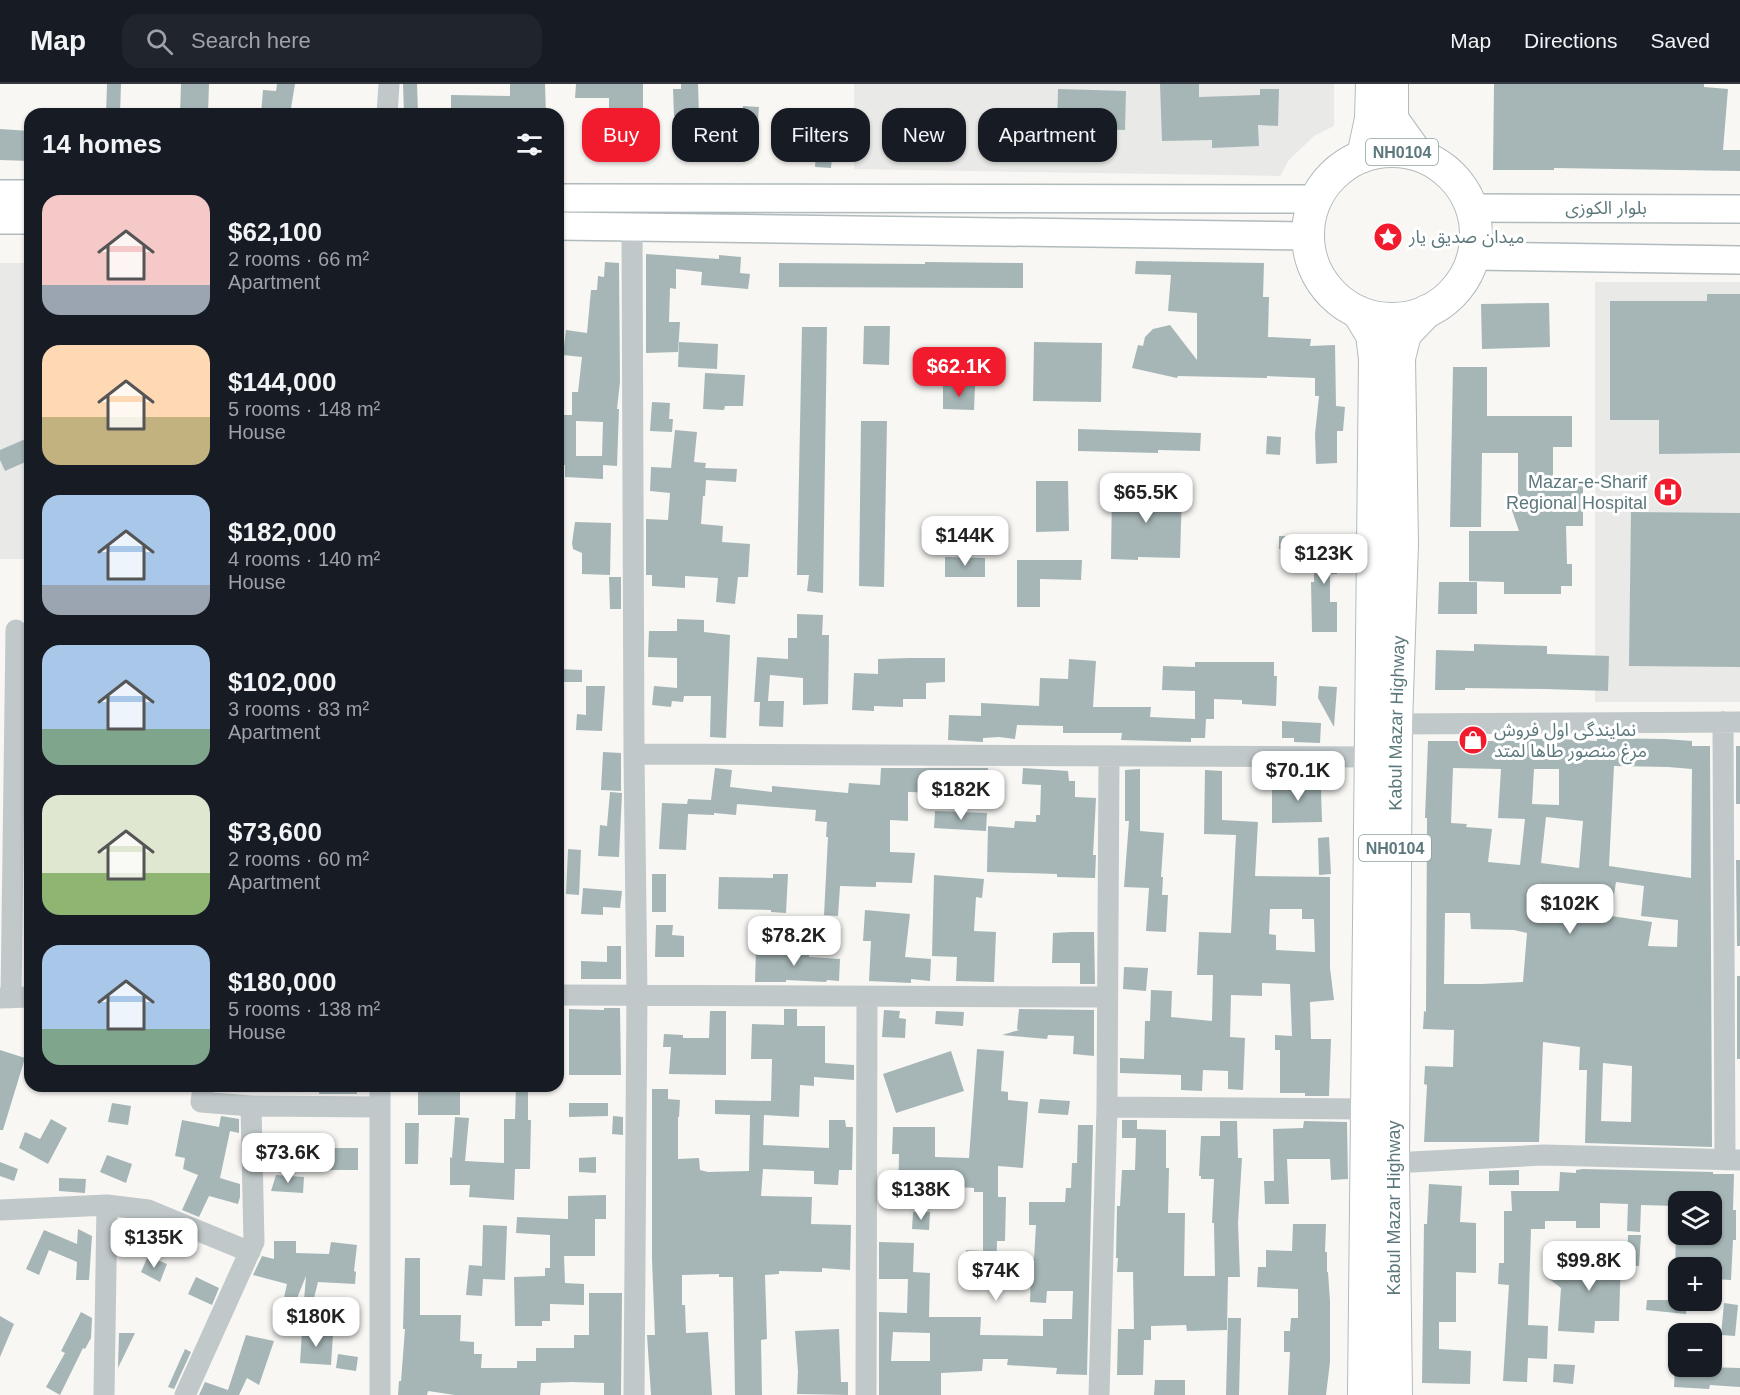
<!DOCTYPE html>
<meta charset="utf-8">
<style>
:root{--surface:#171b24;--page:#20242c;--text:#f1f3f6;--muted:#9ea1a6;--line:#363941;--accent:#f11b2d}
body{margin:0;font-family:Arial,"Noto Sans Arabic",sans-serif;background:var(--page);color:var(--text);height:100vh;display:flex;flex-direction:column;font-size:22px;white-space:nowrap}
*{box-sizing:border-box;margin:0}
p{font-size:20px;color:var(--muted)}
.icon{flex:none;width:33px;height:33px;fill:none;stroke:currentColor;stroke-width:2;stroke-linecap:round;stroke-linejoin:round}
.map{position:relative;flex:1;overflow:hidden}
.side{position:absolute;left:24px;top:24px;width:540px;height:984px;display:flex;flex-direction:column;background:var(--surface);border-radius:18px;box-shadow:0 2px 4px #0004}
.side>*{flex:none}
.hud{position:absolute;left:582px;top:24px;width:570px;height:54px;display:flex;gap:12px}
.tools{position:absolute;left:1668px;top:1107px;display:grid;gap:12px}
.tools a{display:grid;place-items:center;width:54px;height:54px;border-radius:12px;background:var(--surface);box-shadow:0 2px 4px #0004;font-size:30px}
.price{position:absolute;translate:-50% -51px;padding:0 14px;border-radius:12px;background:#fff;color:#222;font-size:20px;line-height:39px;filter:drop-shadow(0 2px 3px #0008)}
.price::after{content:'';position:absolute;left:50%;top:36px;width:18px;height:14px;margin-left:-9px;background:inherit;clip-path:polygon(0 0,100% 0,50% 100%)}
.price.on{background:var(--accent);color:#fff}
ul{padding:0;list-style:none}
li{display:flex;align-items:center;gap:18px;height:150px;padding:0 18px}
li span{display:grid;place-items:center;flex:none;width:168px;height:120px;border-radius:18px;color:#555}
li>.icon{margin-inline-start:auto}
span .icon{width:72px;height:72px;fill:#fffc;stroke-width:1}
li b{font-size:26px}
h2{display:flex;justify-content:space-between;align-items:center;height:72px;padding:0 18px;font-size:26px}
.tag{padding:0 21px;border-radius:18px;background:var(--surface);box-shadow:0 2px 4px #0004;font-size:21px;line-height:54px}
.tag.on{background:var(--accent);color:#fff}
header{display:flex;align-items:center;gap:36px;box-sizing:border-box;height:84px;padding:0 30px;background:var(--surface);border-bottom:2px solid var(--line)}
header strong{font-size:28px}
nav{display:flex;gap:33px;margin-inline-start:auto;font-size:21px}
.search{width:420px;height:54px;background:var(--page);display:flex;align-items:center;gap:15px;box-sizing:border-box;padding:0 21px;border-radius:18px;color:var(--muted);font-size:22px}
.map>svg:first-child{display:block}
</style>
<header>
<strong>Map</strong>
<div class="search"><svg class="icon" aria-label="search" viewBox="0 0 24 24"><circle cx="10" cy="10" r="6"/><path d="M15 15l6 6"/></svg>Search here</div>
<nav><a>Map</a><a>Directions</a><a>Saved</a></nav>
</header>
<div class="map">
<svg width="1740" height="1311" viewBox="0 0 1740 1311">
<rect width="100%" height="100%" fill="#f8f7f4"/>
<path fill="#e9e9e8" d="M854 0H1334V42L1314 52 1289 76 1280 92 854 85Z
M0 179H30V475H0Z
M1595 198H1740V618H1595Z"/>
<path fill="#a6b6b7" fill-rule="evenodd" d="M107 0H121L120 30H106Z
M181 0H209L208 30H180Z
M277 0H295L290 30H261L263 6 276 7Z
M403 0H417L418 29H404Z
M510 0H545L546 30H504V26H451V11L510 12Z
M576 0H643V45H609V14H575Z
M681 0H698L699 31 674 32 673 5H681Z
M1160 0H1199V13L1260 11V5H1279L1278 42 1258 41 1259 62 1212 64V56L1162 57Z
M1494 0H1704V3L1728 5 1723 66H1740V87L1554 84V86H1493Z
M1058 5 1126 7 1125 46 1057 44Z
M743 22 759 23 756 60 741 59Z
M0 45 30 47V77L0 76Z
M818 49 834 50 831 84 815 83Z
M646 170 719 175V171L741 173 740 189 750 190 748 205 701 201 702 188 676 185V205L670 204 669 238H680L678 268 646 269Z
M1136 177 1264 179 1263 213H1269L1268 253 1311 255 1310 262 1335 261 1336 322 1345 323 1343 347H1337V379L1316 380 1315 350 1319 312H1315V294L1267 292V294L1178 292 1177 294 1132 284 1138 261 1143 262 1145 253 1153 245 1170 241 1197 276V229L1168 227 1171 191 1135 190Z
M605 178 619 179 620 298 617 325H619L617 382 603 381V395L565 393V381H558V331H572V308H578L582 273 563 271 566 246 587 249 591 206H597L598 192 604 193ZM576 337 603 338 602 372H576Z
M925 178 1023 179V204L779 203V179L925 180Z
M1707 210H1740V369L1659 370V336H1610V217H1707Z
M1549 219 1550 263 1482 265 1481 220Z
M864 242H890L889 281 863 280Z
M802 243H827L823 509 807 507 809 491H797Z
M679 258 718 260 717 285 678 283Z
M1034 258 1102 259 1101 318 1033 317Z
M1453 283H1487V332H1572V363H1553V400H1583V442H1566L1567 480H1572V502H1561V510H1504V498L1469 497V447H1519L1509 418 1518 416V369H1482L1481 443H1450Z
M705 289 745 291 743 322H725L724 326 703 325Z
M943 302H975L974 326 943 325Z
M652 318 670 319 669 335H673L672 348 650 347Z
M861 337H887L884 503 859 502Z
M1078 345 1201 349 1200 367 1158 366V369L1078 367Z
M675 346 697 348 694 378 706 379 705 384 737 385 736 398 706 396 705 412H703L701 440 723 442 722 458 750 460 748 493H738L735 520 716 518 718 494 685 492V504L652 502V491H646V435L668 436 670 409 650 407 651 383 671 384Z
M1267 352 1281 353 1280 371 1266 370Z
M30 353V376L5 387 0 376V366Z
M1036 397H1068L1069 447 1036 448Z
M1133 400 1160 401V409H1182L1180 474 1138 473V476L1111 475 1112 407 1133 408Z
M1631 428 1740 429V583L1629 582Z
M575 438 611 439 610 491 582 490V469L573 465 572 459Z
M1279 452H1311V464L1279 465Z
M1314 452H1337V490H1330V518H1337V548H1312L1311 498H1314Z
M945 473 985 474V493H945Z
M1017 476H1082L1081 496 1040 495V523H1017Z
M609 493H621V525H610Z
M1439 498H1477V530H1438Z
M797 530 823 531 822 551H829L828 620 803 621V594L770 591 768 617H784L783 643 759 642 760 618H754L757 573 788 575V554H797Z
M677 535 704 536V548L730 551 726 654 710 653 711 612H684L683 618 672 617 671 623 652 621 654 602 677 604V574L648 573 649 547H677Z
M1474 560 1547 562V570L1609 572 1608 607 1546 605 1465 604V606H1435L1436 566 1474 567Z
M909 574H945V598L926 599V615H903V623L874 622V627L852 626 854 589 878 590V575Z
M1069 575 1096 577 1093 623H1151L1150 633 1195 635V607L1162 606 1163 582 1195 583V578H1274V592H1277L1276 622 1242 620V616L1214 615V635H1197H1206L1205 654H1191V658L1121 656 1122 649H1063V642L1017 641 1015 655 999 653 983 654V658L948 656 949 631 981 632V619L1039 622 1040 594 1068 595Z
M558 585 582 586V598H558Z
M586 602H605L602 647 576 646 577 630 586 631Z
M1319 602 1337 603 1334 643 1318 614Z
M1282 637 1321 639 1320 659 1294 658V654H1282Z
M1597 654 1665 655 1692 657V662H1710L1712 1063 1585 1059 1587 986H1579L1580 963 1543 958 1539 1058H1424L1427 1001 1424 1000 1425 982 1453 983 1454 946 1423 945 1424 927 1426 928 1427 734H1425L1428 657H1516V655H1559L1597 657ZM1614 682 1668 683 1692 685 1691 794 1609 782ZM1453 684 1501 685 1498 734 1525 735 1520 781 1488 778 1492 745 1466 743 1467 740 1451 739ZM1534 685H1559V721L1532 720ZM1546 733 1583 737 1579 784 1541 779ZM1616 798 1644 802 1641 832 1678 836 1677 863 1648 862 1652 838 1611 832ZM1445 829H1470L1471 845 1514 846 1527 849 1523 898 1482 900H1444ZM1603 979 1632 982 1631 1038 1601 1037Z
M1736 662H1740V720H1736Z
M603 668 621 669V707L601 706Z
M715 684 732 686 730 703 772 708V702L848 709 849 699 880 701 881 684H988L987 703 945 700 944 709 908 708V737L890 736V768L915 769 912 799 876 798V803L840 802 838 832 824 831 828 753H826L827 738 815 737 816 726 737 720 736 731 714 729V731L688 730 686 766 659 765 662 719 687 720 688 715 711 716Z
M1023 684 1068 687 1069 697H1075V713L1096 714 1093 771H1096L1095 794 1057 793V790L987 788 988 742 1014 744 1015 737 1036 738V731H1040L1041 701 1022 700Z
M1140 685V747L1164 749 1161 793H1163L1162 811H1168L1166 848 1146 847 1149 804 1124 803 1129 737H1125V686Z
M1205 686 1222 687V736L1258 738 1255 792 1330 793V884L1334 916 1310 918 1311 955H1331L1329 1012H1305V1009H1280V966H1275V951L1292 952 1290 900 1262 899V912L1231 911 1230 953 1245 954 1243 1006 1228 1005V987L1203 986 1202 1007 1181 1006V991L1120 989V974L1144 975 1145 937H1150L1151 906 1172 907 1171 933 1212 937 1213 891H1197L1199 848 1231 849 1236 751 1204 750ZM1270 825H1302V835H1314L1315 868 1276 866V851L1269 850Z
M1305 687 1319 689 1318 705H1321L1322 738 1272 739V704L1303 705Z
M610 708 622 709 619 773 598 772 600 741 607 742Z
M935 727 987 729 986 747 934 744Z
M1329 753 1331 790 1319 791 1318 754Z
M568 765 581 766 579 811 566 810Z
M1736 776H1740V862H1737Z
M652 790H666V828H652Z
M773 790H788L786 829 771 828V826L718 825 719 793 773 794Z
M934 791 984 795 982 814 976 813 974 847 996 848 994 898 956 897 957 873 932 872Z
M583 804 622 807 620 824 603 823V831L581 830Z
M865 826 910 830 905 873 931 875 930 897 911 895V899L869 897 871 857H863Z
M656 841H673L672 851 684 852V873H655Z
M1071 848H1094L1095 900H1080V879H1052L1053 849Z
M607 862H621V895H581V877L607 878Z
M756 865 809 866V873L840 875 839 897 827 896 826 898 786 896V898H755Z
M1124 883 1148 884 1146 907 1123 905Z
M1737 892H1740V975H1737Z
M604 924H620L621 991H569V925L604 926Z
M784 925H797V942H825V979L854 981V996L814 993V1002L800 1001 799 1033 764 1031 763 1061 829 1064V1036H845L846 1043H853L852 1086H839L838 1101 814 1100V1087L763 1085 761 1112 812 1113 811 1140 851 1141 850 1186 822 1184V1188L779 1187V1190L765 1191 767 1255 761 1256 762 1311H735L733 1193H719V1190L682 1191V1221H685L686 1249 708 1248 712 1311H651L647 1251H655L652 1175V1005H668V1015L680 1016 679 1033H678V1075L699 1074 700 1086 708 1088 749 1087 750 1031 715 1030V1016L771 1017 772 975H751L752 940 784 941Z
M1019 925 1094 926V972L1073 970 1074 952 1048 951 1047 955 1002 951 1019 946 1017 945Z
M884 926 900 927 899 934 906 935 905 954 882 953Z
M710 927H726V991L669 990 671 963H663L664 950 683 951V954H709Z
M936 927 964 928 963 942 935 940Z
M977 965 1004 967 1001 1007 1008 1008V1016L1028 1018 1023 1084 998 1082V1113H1006L1005 1157H997L996 1196H960V1181H966V1166L983 1167V1108H974V1104L914 1100V1116L898 1115 899 1070H892L893 1043H935V1073L969 1074Z
M0 966 25 974 3 1046H0Z
M951 967 964 1007 896 1029 883 990Z
M320 1002H357V1010H319Z
M418 1002H460V1031H418Z
M516 1002H528V1036H531L530 1085H515L514 1116 469 1113 470 1101H450V1073L452 1074 455 1033 469 1034 465 1077 504 1079V1035H515Z
M1040 1015 1070 1017 1068 1031 1038 1029Z
M112 1019 131 1022 128 1041 108 1038Z
M569 1019H608V1032L569 1033Z
M221 1032 239 1035V1049L230 1047 220 1094 240 1100V1113L238 1120 209 1112 199 1133 182 1126 198 1091 183 1085 185 1074 175 1072 182 1036 219 1043Z
M613 1032 623 1033V1051L612 1050Z
M51 1035 67 1044 48 1080 19 1064 25 1048 40 1055Z
M1122 1036H1137V1045L1166 1046V1084H1169L1168 1129H1185L1184 1192H1215L1214 1139H1212L1214 1095H1201V1092H1199L1201 1052H1220V1037H1237L1238 1074H1242L1238 1139 1240 1193H1228L1227 1246 1187 1247 1186 1241 1151 1242V1256H1144L1143 1291H1117L1118 1245H1134L1133 1188H1117L1118 1174H1116L1117 1122H1120L1122 1086H1135L1136 1054H1122Z
M1304 1037 1347 1038 1348 1095 1331 1096 1330 1075H1287L1289 1120H1265L1264 1097H1274L1273 1045 1303 1044Z
M405 1039H419L418 1080H405Z
M1078 1041H1093L1087 1291 1056 1290 1057 1284 1007 1281 1008 1275H983L982 1287 941 1289V1311H879V1228L907 1229 908 1195H879V1158L914 1159 913 1188 930 1189 929 1233H981L980 1251 1043 1252V1235H1072L1073 1207H1047L1046 1219 1030 1218 1031 1189H1028V1174L1034 1175 1036 1141H1029V1118H1065L1066 1104H1071L1072 1079H1077ZM893 1248 930 1249V1277H891Z
M326 1064H358V1086H327Z
M107 1071 132 1080 126 1099 100 1088Z
M596 1073V1089L579 1088V1074Z
M0 1078 18 1085 14 1097 0 1092Z
M1583 1085 1713 1088V1090H1734L1733 1126H1736V1156H1733L1731 1196 1712 1195V1184H1675L1676 1150H1713V1118H1678V1122L1641 1121 1640 1148 1627 1147 1628 1120 1600 1119V1144H1576V1137H1545V1145H1531L1528 1241 1548 1242 1547 1275 1528 1274 1527 1298 1503 1297 1509 1201 1498 1200 1499 1179H1504V1127H1512L1511 1107H1559L1560 1088 1576 1089V1086Z
M1519 1086V1101H1489V1087Z
M276 1091 304 1093 303 1109 271 1107Z
M59 1094 86 1095 85 1109 59 1107Z
M1429 1100 1462 1102 1460 1138 1476 1139V1189L1456 1188V1238H1439V1265L1471 1267 1470 1300 1422 1299 1424 1140H1427Z
M606 1111V1135H595V1172H564L565 1199 584 1200V1221L550 1220V1237H542V1242H515L514 1193 545 1192V1184H550V1151L516 1149 517 1133 568 1135V1112Z
M913 1128H930L929 1146 912 1145Z
M1293 1140H1326L1325 1168H1327V1188H1328L1330 1217V1278L1326 1311H1288L1290 1268H1284V1247H1290L1291 1234H1298V1205L1257 1203 1258 1183H1266V1166L1292 1167Z
M483 1141 507 1142 505 1196 483 1195 482 1212 466 1211 469 1181 482 1182Z
M78 1145 92 1152 89 1196H76L77 1178 49 1166 39 1191 26 1185 44 1146 77 1160Z
M1628 1151H1641L1639 1182H1627Z
M274 1157H296V1169L329 1170 331 1158 357 1161 354 1187 356 1188 355 1200 318 1198 310 1230 303 1229 306 1192 285 1244 278 1241 287 1200 253 1191 262 1172 274 1175Z
M1576 1169 1621 1172 1619 1237H1595L1594 1249 1558 1247 1561 1204 1548 1194 1557 1186H1575Z
M148 1172 167 1180 160 1198 141 1188Z
M405 1174H420V1231H461L460 1257 474 1258V1270H482L481 1284H517V1277H536V1264H574V1251H589V1209H622L621 1311H604V1299L572 1298 541 1299 540 1311H455L428 1307 427 1311H398L399 1297H401L405 1245H403Z
M196 1193 219 1204 212 1221 188 1210Z
M1647 1216H1687L1686 1230 1646 1226Z
M1724 1219 1738 1221 1735 1252 1721 1251Z
M81 1228 92 1234 91 1254 85 1265 83 1264 60 1311 46 1303 65 1269 61 1267Z
M0 1232 14 1240 0 1273Z
M1228 1234H1241L1239 1311H1226Z
M839 1245 841 1298H848V1311L797 1310 798 1288 795 1247Z
M302 1248 333 1250 331 1281 300 1279Z
M119 1249H135L118 1284Z
M246 1251 274 1257 259 1301 247 1294 239 1311H199L205 1298 228 1306Z
M185 1265 191 1268 174 1305 168 1303Z
M338 1270 358 1273 356 1287 336 1284Z
M1554 1280 1575 1281 1573 1300 1553 1298Z
M1675 1282 1740 1284V1303L1710 1301 1709 1305 1674 1303Z
M1155 1296H1185V1311H1154Z"/>
<g fill="none" stroke-linecap="round" stroke-linejoin="round">
<g stroke="#b1babc" stroke-width="30">
<path id="major" d="M0 110H30
M558 114 1315 115
M1471 124 1740 125
M0 136H30
M558 142 1308 152
M1473 172 1740 176"/>
</g>
<g stroke="#b3babc" stroke-width="34">
<g id="highway">
<path d="M1392 0V35L1417 70"/>
<circle cx="1392" cy="151" r="84"/>
<path d="M1363 72 1371 35 1372 0"/>
<path d="M1358 228 1372 251 1375 275 1364 1311"/>
<path id="s1" d="M1396 1311 1393 1079 1396 640 1402 460 1399 274 1405 250 1427 227"/>
</g>
</g>
<path stroke="#c0c8c9" stroke-width="21" d="M387 30 389 0
M632 143 634 670 637 910 634 1311
M1723 638 1725 1076
M1396 640 1740 638
M634 670 1372 673
M558 911 1107 913
M0 914 30 913
M11 914 16 546
M203 1002 201 1018 251 1022 380 1023
M380 1002V1311
M1107 1023 1368 1025
M1393 1079 1544 1071 1740 1076
M0 1126 107 1121 148 1126 250 1168
M104 1311 107 1121
M185 1311 254 1158 251 1022
M866 1311 867 913
M1099 1311 1107 1023 1109 672"/>
<use href="#major" stroke="#fff" stroke-width="27"/>
<use href="#highway" stroke="#fff" stroke-width="32"/>
</g>
<defs>
<g id="sight-disc" transform="scale(1.5)"><circle r="9.5" fill="#f11b2d" stroke="#fff"/><path d="M0-6L1.8-2.2L6-1.7L2.9 1.2L3.7 5.4L0 3.3L-3.7 5.4L-2.9 1.2L-6-1.7L-1.8-2.2Z" fill="#fff"/></g>
<g id="hospital-disc" transform="scale(1.5)"><circle r="9.5" fill="#f11b2d" stroke="#fff"/><path d="M-5-5h3v3.5h4V-5h3V5h-3V1.5h-4V5h-3Z" fill="#fff"/></g>
<g id="shop-disc" transform="scale(1.5)"><circle r="9.5" fill="#f11b2d" stroke="#fff"/><path d="M-5-2.5h2.3a2.7 3.5 0 0 1 5.4 0H5L5.5 6h-11ZM-1.5-2.5h3a1.5 2.3 0 0 0-3 0Z" fill="#fff"/></g>
</defs>
<g fill-rule="evenodd">
<use href="#sight-disc" x="1388" y="153"/>
<use href="#hospital-disc" x="1668" y="408"/>
<use href="#shop-disc" x="1473" y="656"/>
</g>
<g text-anchor="middle" dominant-baseline="central" stroke-width="6" stroke-linejoin="round" paint-order="stroke">
<g fill="#fff" stroke="#8da0a3" stroke-width="1.5">
<rect x="1366" y="55" width="72" height="26" rx="4.5"/>
<rect x="1359" y="751" width="72" height="26" rx="4.5"/>
</g>
<g font-size="16" font-weight="bold" fill="#5c787c">
<text x="1402" y="68">NH0104</text>
<text x="1395" y="764">NH0104</text>
</g>
<g font-size="18" fill="#5c787c" stroke="#fff">
<text x="1606" y="124">بلوار الکوزی</text>
<text stroke="none"><textPath href="#s1" startOffset="672">Kabul Mazar Highway</textPath></text>
<text transform="translate(1394 1124) rotate(-90)">Kabul Mazar Highway</text>
</g>
<g font-size="18" fill="#5c787c" stroke="#fff" text-anchor="start">
<text x="1409" y="153">میدان صدیق یار</text>
<text x="1647" y="398" text-anchor="end">Mazar-e-Sharif<tspan x="1647" dy="21">Regional Hospital</tspan></text>
<text x="1494" y="646">نمایندگی اول فروش<tspan x="1494" dy="21">مرغ منصور طاها لمتد</tspan></text>
</g>
</g>
</svg>
<div class="tools">
<a><svg class="icon" aria-label="layers" viewBox="0 0 24 24"><path d="M12 4l9 5-9 5-9-5zM3 14l9 5 9-5"/></svg></a>
<a>+</a>
<a>−</a>
</div>
<b class="price on" style="left:959px;top:314px">$62.1K</b>
<b class="price" style="left:1146px;top:440px">$65.5K</b>
<b class="price" style="left:965px;top:483px">$144K</b>
<b class="price" style="left:1324px;top:501px">$123K</b>
<b class="price" style="left:1298px;top:718px">$70.1K</b>
<b class="price" style="left:961px;top:737px">$182K</b>
<b class="price" style="left:1570px;top:851px">$102K</b>
<b class="price" style="left:794px;top:883px">$78.2K</b>
<b class="price" style="left:288px;top:1100px">$73.6K</b>
<b class="price" style="left:921px;top:1137px">$138K</b>
<b class="price" style="left:154px;top:1185px">$135K</b>
<b class="price" style="left:1589px;top:1208px">$99.8K</b>
<b class="price" style="left:996px;top:1218px">$74K</b>
<b class="price" style="left:316px;top:1264px">$180K</b>
<div class="hud">
<a class="tag on">Buy</a>
<a class="tag">Rent</a>
<a class="tag">Filters</a>
<a class="tag">New</a>
<a class="tag">Apartment</a>
</div>
<section class="side">
<h2>14 homes<svg class="icon" aria-label="filters" viewBox="0 0 24 24"><path d="M4 7h16M4 17h16"/><circle cx="9" cy="7" r="2"/><circle cx="15" cy="17" r="2"/></svg></h2>
<ul>
<li><span style="background:linear-gradient(#f6c9c9 75%,#9aa5b1 0)"><svg class="icon" aria-label="home" viewBox="0 0 24 24"><path d="M3 11l9-7 9 7M6 9v11h12V9"/></svg></span><div><b>$62,100</b><p>2 rooms · 66 m²</p><p>Apartment</p></div></li>
<li><span style="background:linear-gradient(#ffd9b3 60%,#c2b280 0)"><svg class="icon" aria-label="home" viewBox="0 0 24 24"><path d="M3 11l9-7 9 7M6 9v11h12V9"/></svg></span><div><b>$144,000</b><p>5 rooms · 148 m²</p><p>House</p></div></li>
<li><span style="background:linear-gradient(#a9c7e8 75%,#9aa5b1 0)"><svg class="icon" aria-label="home" viewBox="0 0 24 24"><path d="M3 11l9-7 9 7M6 9v11h12V9"/></svg></span><div><b>$182,000</b><p>4 rooms · 140 m²</p><p>House</p></div></li>
<li><span style="background:linear-gradient(#a9c7e8 70%,#7fa58c 0)"><svg class="icon" aria-label="home" viewBox="0 0 24 24"><path d="M3 11l9-7 9 7M6 9v11h12V9"/></svg></span><div><b>$102,000</b><p>3 rooms · 83 m²</p><p>Apartment</p></div></li>
<li><span style="background:linear-gradient(#dfe7d0 65%,#8fb573 0)"><svg class="icon" aria-label="home" viewBox="0 0 24 24"><path d="M3 11l9-7 9 7M6 9v11h12V9"/></svg></span><div><b>$73,600</b><p>2 rooms · 60 m²</p><p>Apartment</p></div></li>
<li><span style="background:linear-gradient(#a9c7e8 70%,#7fa58c 0)"><svg class="icon" aria-label="home" viewBox="0 0 24 24"><path d="M3 11l9-7 9 7M6 9v11h12V9"/></svg></span><div><b>$180,000</b><p>5 rooms · 138 m²</p><p>House</p></div></li>
</ul>
</section>
</div>
